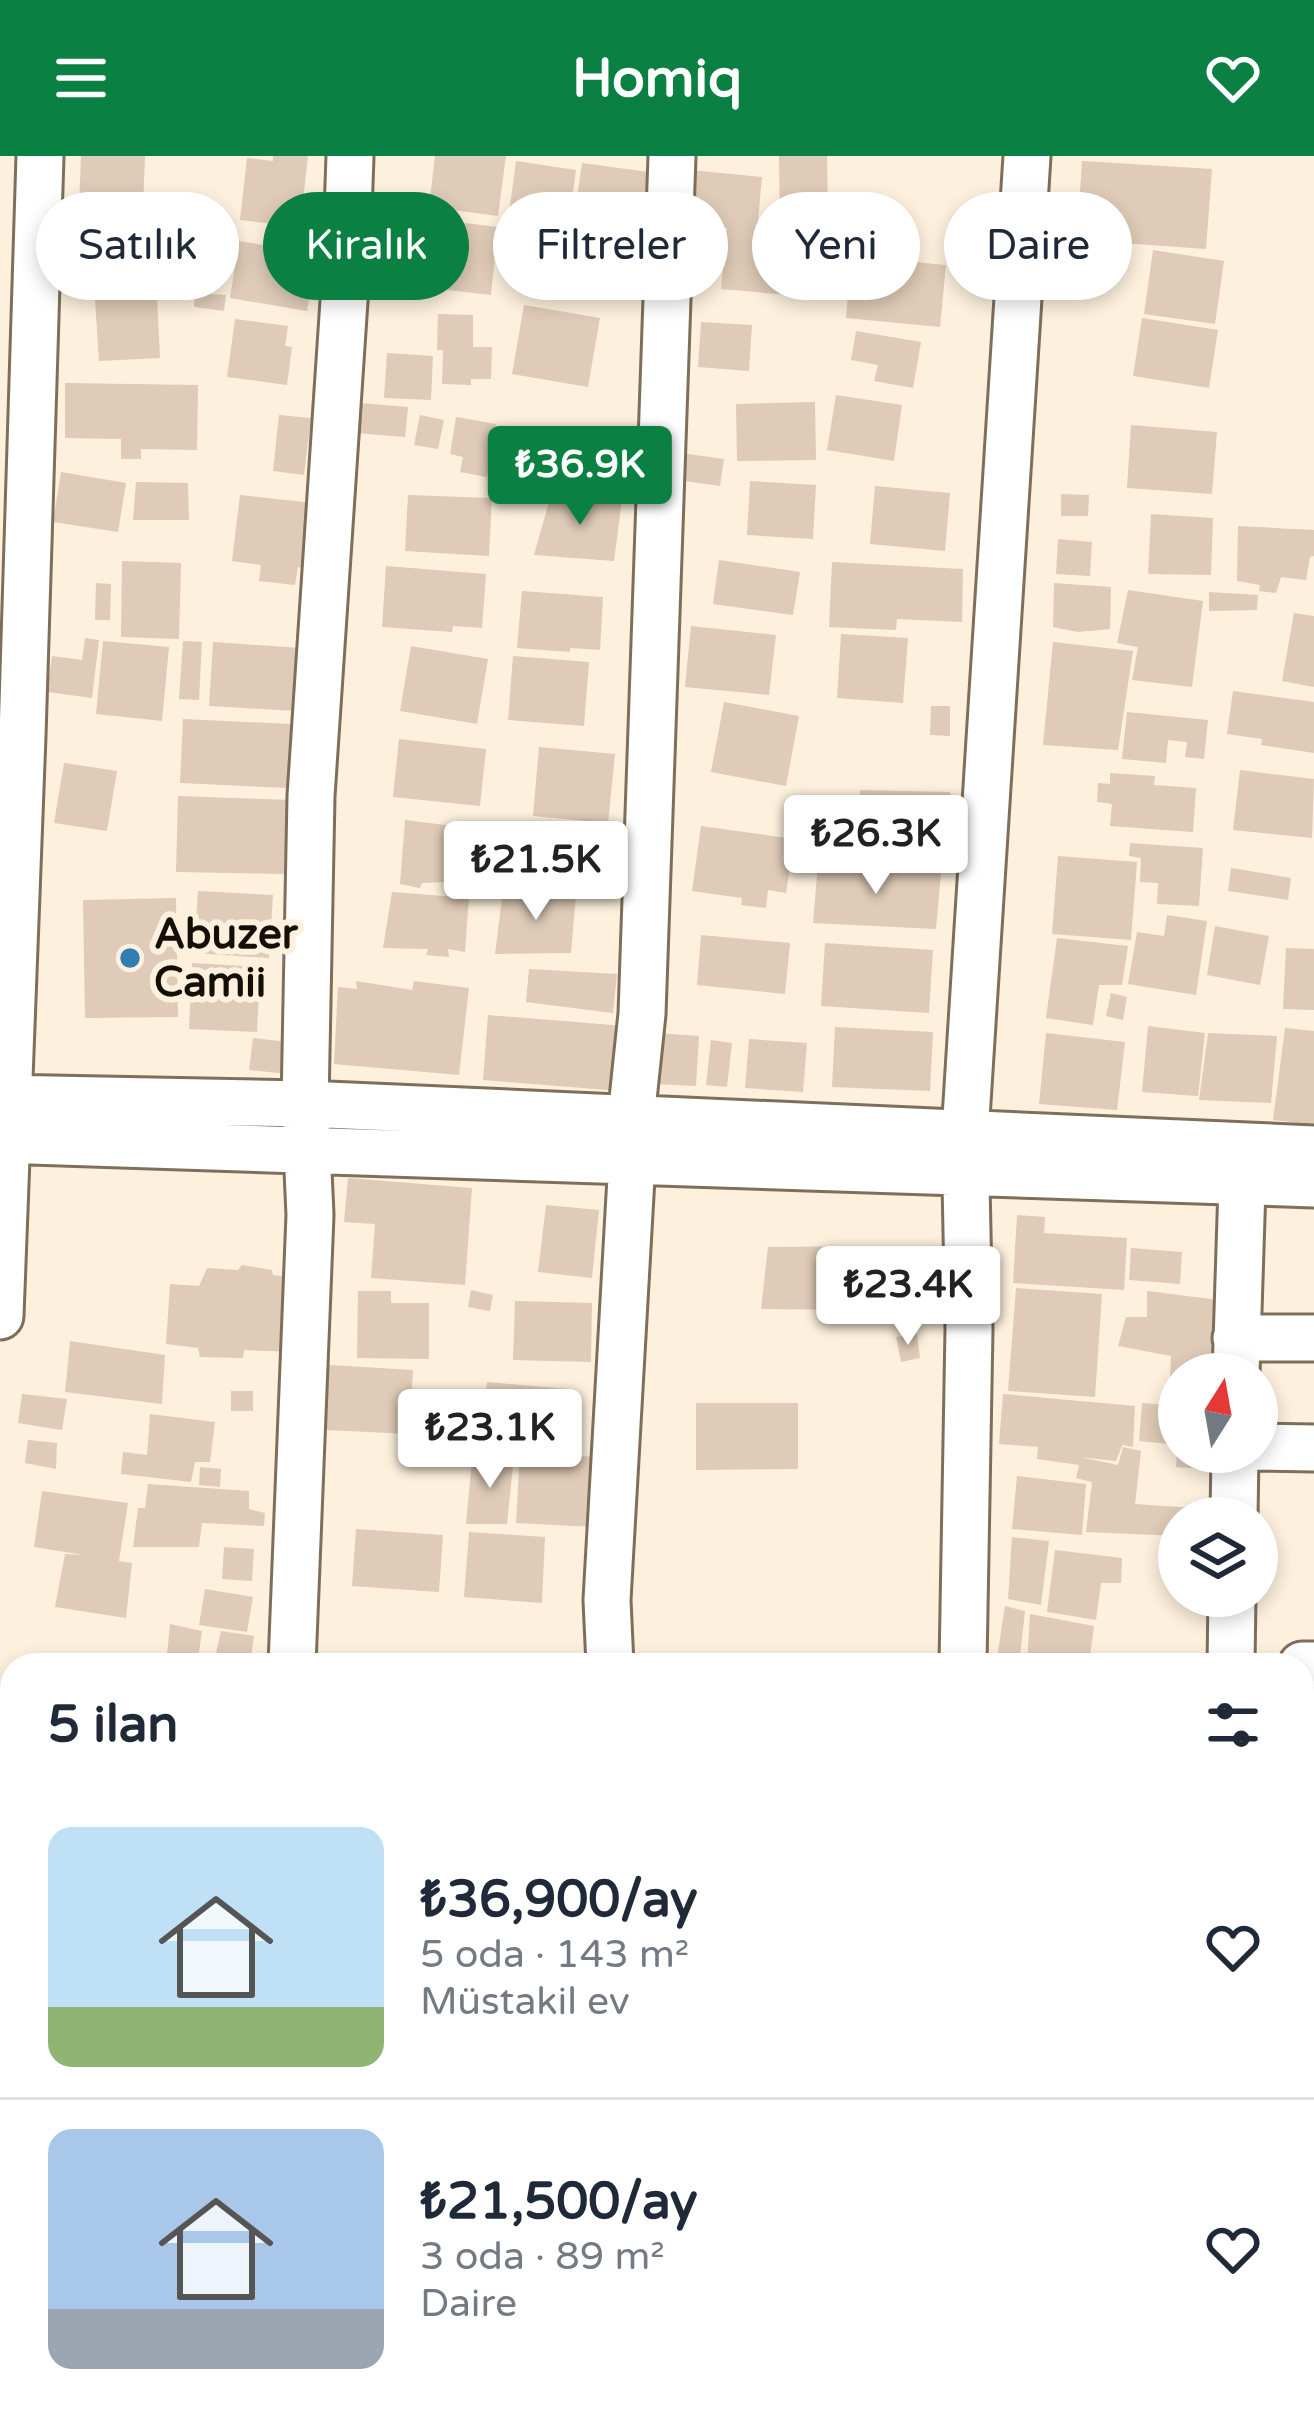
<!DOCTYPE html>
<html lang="tr">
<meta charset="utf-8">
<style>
:root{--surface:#fff;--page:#f6f6f7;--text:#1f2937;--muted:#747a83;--line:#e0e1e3;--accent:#0b8043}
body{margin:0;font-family:"Varela Round",sans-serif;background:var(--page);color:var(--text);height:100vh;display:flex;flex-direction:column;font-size:45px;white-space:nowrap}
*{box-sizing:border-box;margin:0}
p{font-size:39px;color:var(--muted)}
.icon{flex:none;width:66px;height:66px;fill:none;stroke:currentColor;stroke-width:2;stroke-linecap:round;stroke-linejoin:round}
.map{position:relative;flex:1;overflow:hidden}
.panel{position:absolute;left:0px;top:1497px;width:1314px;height:768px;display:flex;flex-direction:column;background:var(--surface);border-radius:36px 36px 0 0;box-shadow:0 6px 18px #0003}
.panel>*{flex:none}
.banner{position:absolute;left:36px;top:36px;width:1242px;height:108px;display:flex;gap:24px}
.needle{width:78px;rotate:11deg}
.fabs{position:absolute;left:1158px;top:1197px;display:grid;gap:24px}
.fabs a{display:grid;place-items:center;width:120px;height:120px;border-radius:50%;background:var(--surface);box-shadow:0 6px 18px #0003;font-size:60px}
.price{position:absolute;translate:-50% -102px;padding:0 27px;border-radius:12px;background:#fff;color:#222;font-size:39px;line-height:78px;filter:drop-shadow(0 3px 6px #0008)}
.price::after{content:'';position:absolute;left:50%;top:72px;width:36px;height:27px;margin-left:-18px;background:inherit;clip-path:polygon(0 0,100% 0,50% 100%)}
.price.current{background:var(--accent);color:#fff}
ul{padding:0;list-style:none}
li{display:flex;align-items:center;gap:36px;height:300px;padding:0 48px}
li+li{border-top:3px solid var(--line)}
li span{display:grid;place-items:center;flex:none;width:336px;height:240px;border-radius:24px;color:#555}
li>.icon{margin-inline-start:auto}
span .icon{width:144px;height:144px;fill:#fffc;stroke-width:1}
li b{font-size:51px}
h2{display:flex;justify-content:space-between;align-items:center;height:144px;padding:0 48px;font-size:51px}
.pill{padding:0 42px;border-radius:54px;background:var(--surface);box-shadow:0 6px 18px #0003;font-size:42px;line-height:108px}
.pill.current{background:var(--accent);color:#fff}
header{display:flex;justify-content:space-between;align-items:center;height:156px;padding:0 48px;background:var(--accent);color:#fff;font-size:54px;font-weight:700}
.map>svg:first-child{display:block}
</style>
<header><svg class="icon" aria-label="menu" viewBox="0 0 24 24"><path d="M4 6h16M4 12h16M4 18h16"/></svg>Homiq<svg class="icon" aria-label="heart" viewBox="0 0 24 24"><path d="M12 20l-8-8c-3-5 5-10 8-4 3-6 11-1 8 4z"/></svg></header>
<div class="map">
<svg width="1314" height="2265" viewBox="0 0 1314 2265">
<rect width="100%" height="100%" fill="#fdf0dd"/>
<path fill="#dfcbb7" d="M81 0H145L140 132 76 130Z
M273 0H308L300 71 240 64 247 2 273 5Z
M435 0H506L498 60 429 51Z
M779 0H827L828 62H803V74L780 75Z
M516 5 576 14 570 58 510 50Z
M1082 5 1212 13 1206 93 1107 86 1106 100 1076 98Z
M582 7 649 16 642 66 575 56Z
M691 14 762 21 757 76 815 81 811 141 721 133 727 72 686 68Z
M369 52 399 54 395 111 365 109Z
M520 61 580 70 574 105H581L576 135 510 125Z
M448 65 498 71 491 139 439 133Z
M239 85 301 95 298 118 313 120 307 155 230 142Z
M1153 94 1224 105 1215 168 1144 158Z
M851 100 946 109 940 171 846 162Z
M195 137 226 139 224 155 194 151Z
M157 141 160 202 99 205 95 144Z
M524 149 600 162 588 231 512 218Z
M438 158 473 159V191H492L491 223H471V229L442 228 443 194H437Z
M1142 162 1218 174 1209 232 1133 220Z
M235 163 288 170 285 190 292 191 287 229 227 221Z
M701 166 752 169 749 215 698 211Z
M856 175 921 186 913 232 874 225 878 209 851 204Z
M387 197 433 200 431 244 384 242Z
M65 227 198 229 197 294 141 293V303H121V283L65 282Z
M836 239 902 249 894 305 827 294Z
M815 246 816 304 737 305 736 248Z
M359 247 408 251 405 281 356 277Z
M279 259 311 262 304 319 273 315Z
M420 259 444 264 438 293 414 289Z
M456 261 496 268 487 321 460 316 463 301 450 298Z
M1131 269 1217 276 1212 338 1127 332Z
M577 275 607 279 605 303 574 305Z
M524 280 570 282 568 335 549 333 548 348 521 346Z
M674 296 724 303 720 330 670 323Z
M577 308 605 309V321H623V335H577Z
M61 316 126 327 118 376 53 366Z
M750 325 816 329 813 383 747 379Z
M136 326 188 327 189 364H133Z
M875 330 950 337 945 395 870 388Z
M1061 338 1089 339 1088 360H1061Z
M240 339 322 348 314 413 298 411 295 429 259 425 261 409 232 405Z
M408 339 492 342 489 400 405 395Z
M551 339 622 343 614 405 534 399Z
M1151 358 1213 362 1211 419 1148 418Z
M1238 370 1314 374V400L1310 401 1306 424 1281 421 1276 437 1259 435 1260 429 1237 425Z
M1058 383 1092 386 1090 420 1056 418Z
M719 404 800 416 793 459 713 448Z
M122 405 181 407 179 483 121 481Z
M832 406 963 413 962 466 897 463 896 474 829 471Z
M386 410 486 418 482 472 453 470 452 476 382 471Z
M96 427 111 428 110 464H95Z
M1054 427 1111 431 1110 473 1078 476 1053 471Z
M1128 434 1203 445 1192 531 1132 524 1138 491 1117 487Z
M522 435 603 441 600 494 570 492V496L517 492Z
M1209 436 1258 439 1257 454 1209 455Z
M1294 457 1314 460V531L1282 525Z
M691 470 776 479 769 539 685 531Z
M841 478 908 482 903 547 837 542Z
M85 482 99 484 92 542 47 536 52 500 82 504Z
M103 485 169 491 162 565 96 558Z
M183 485 202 486 199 544 179 543Z
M213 486 300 492 296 555 209 550Z
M1053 486 1133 495 1118 594 1043 589Z
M411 490 488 503 477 568 400 555Z
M513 500 589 506 584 570 508 564Z
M1233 535 1314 546V597L1261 589 1262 583 1227 578Z
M724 546 799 560 786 630 711 616Z
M931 550H950V580L930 579Z
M1127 556 1208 564 1204 603 1185 601 1187 586 1168 584 1166 607 1122 603Z
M183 563 291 568 288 632 180 627Z
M399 583 486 593 480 650 393 641Z
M539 591 615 598 608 667 533 660Z
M64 607 117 615 107 675 54 667Z
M1240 614 1314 623 1312 682 1233 674Z
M1110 617 1155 620 1154 629 1196 632 1193 676 1110 670 1112 648 1097 646 1098 627 1110 628Z
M860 634 950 636 949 708 859 707Z
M178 640 291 644 284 718 176 716Z
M405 664 453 670 448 726 422 727 420 732 400 728Z
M462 668 493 671 487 733 453 730Z
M507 669 598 676V733L499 725Z
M701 670 794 683 786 737 768 734 766 752 741 749 742 742 692 735Z
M1130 687 1203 692 1199 750 1157 748 1158 727 1140 726 1141 702 1129 700Z
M1058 700 1137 706 1131 784 1052 778Z
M818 708 941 717 936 773 813 767Z
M1231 712 1291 722 1288 744 1228 735Z
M503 734 576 739 571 797 495 798Z
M198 735 273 739 269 802 194 797Z
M392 736 469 742 465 796 448 793 449 801 426 799 428 793 383 792Z
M176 742 178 861 85 862 83 744Z
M1167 759 1207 765 1196 839 1128 828 1137 776 1164 780Z
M1215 770 1269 780 1260 829 1207 819Z
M701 779 790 787 785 838 697 829Z
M1057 782 1128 790 1122 829H1099L1093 869 1046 862Z
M825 787 933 794 929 857 821 850Z
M1286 792 1314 793V854L1283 853Z
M192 807 260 811 257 876 189 873Z
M529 813 617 818 613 857 526 846Z
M356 825 412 834 414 825 469 832 459 919 334 908 338 831 357 833Z
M1111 837 1127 841 1123 864 1106 860Z
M488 859 625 870 620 935 483 924Z
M1148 870 1205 877 1198 940 1142 936Z
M835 871 933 876 930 935 832 931Z
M1285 872 1314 875V969L1273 964Z
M658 877 699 880 696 930 655 928Z
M1046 877 1125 886 1117 954 1039 948Z
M1208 877 1277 880 1271 947 1199 944Z
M253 882 288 886V918L249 914Z
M749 883 807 887 803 936 745 932Z
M711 884 732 887 727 931 706 929Z
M348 1022 472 1032 465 1129 371 1122 375 1068 344 1066Z
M546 1049 599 1054 592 1122 538 1116Z
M1017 1059 1045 1061 1044 1077 1127 1082 1124 1134 1013 1127Z
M882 1090 876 1154 761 1153 768 1091Z
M1131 1092 1182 1096 1180 1128 1129 1124Z
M242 1109 272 1114 273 1119 301 1122 296 1196 244 1194 243 1202 200 1201 198 1192 166 1188 170 1128 199 1130 207 1112 238 1114Z
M1016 1132 1102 1138 1095 1241 1008 1235Z
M471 1134 493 1139 490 1155 468 1151Z
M358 1135H391V1147H429V1203L357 1202Z
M1147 1135 1219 1144 1217 1218H1179V1223L1170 1221 1171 1200 1118 1190 1126 1161H1147Z
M515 1145 592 1147 591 1206 513 1204Z
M917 1178 920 1202 901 1206 896 1181Z
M70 1185 165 1199 162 1248 65 1236Z
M329 1209 413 1214 409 1278 326 1274Z
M487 1226 566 1233 563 1276 526 1272 523 1296 481 1292Z
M231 1235H253V1255H231Z
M22 1238 67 1243 62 1274 18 1267Z
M1003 1238 1135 1250 1133 1291 1123 1289 1124 1285 1116 1305 1080 1301 1118 1309 1123 1291 1141 1295 1135 1348 1209 1353V1362H1179V1380L1086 1376 1092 1326 1076 1322 1079 1309 1037 1303 1038 1291 999 1288Z
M696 1247H798V1313L696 1314Z
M1142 1247 1179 1250V1289L1139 1285Z
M150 1258 215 1266 210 1306H195L191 1326 121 1318 123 1296 147 1299Z
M28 1284 57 1287 56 1313 25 1307Z
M1177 1296H1218L1216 1314 1176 1311Z
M520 1297 599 1301 595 1371 516 1367Z
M514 1299 507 1368H466L472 1304Z
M200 1311 221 1313 220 1331 199 1329Z
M1017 1320 1086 1328 1082 1379 1012 1373Z
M148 1328 249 1335V1353L265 1357 264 1370 202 1367 199 1391H133L138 1352H145Z
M42 1335 128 1347 119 1405 132 1407 126 1462 55 1451 65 1398 84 1399 34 1391Z
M356 1373 443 1379 439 1436 352 1430Z
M469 1376 545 1381 542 1447 464 1441Z
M1012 1381 1049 1385 1041 1449 1008 1443Z
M224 1391 254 1393 252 1425 222 1423Z
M1055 1394 1122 1402 1121 1427H1101L1096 1464 1047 1456Z
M205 1433 253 1441 247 1476 199 1469Z
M1005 1450 1025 1455 1019 1509 996 1508Z
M1030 1458 1094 1470 1089 1509H1027Z
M170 1468 202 1475 198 1503 167 1499Z
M221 1475 254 1480 250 1509H204L206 1497H216Z
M1302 1618H1313V1650H1302Z
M9 1848H12V1937L0 1935Z
M1302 1953 1314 1960V2000L1302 2001Z
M0 2009 12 2010V2159L0 2158Z
M1302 2024H1314V2096H1302Z
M1302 2106 1314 2108V2265H1248V2253H1302Z
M0 2182 12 2184V2251L0 2250Z
M345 2253H581V2265H344Z
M627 2253H903L902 2265H627Z
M978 2253H1099L1098 2265H977Z
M1128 2253H1207V2265H1127Z"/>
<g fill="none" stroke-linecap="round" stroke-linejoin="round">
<g stroke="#7d6f5a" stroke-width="51">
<path id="minor" d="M0 942 305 948 1314 993
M0 984 1314 1028
M0 1160 22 580 40 0
M1236 1182H1314
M1236 1218 1243 999
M1257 1291 1314 1292
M1234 1362 1235 1296
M292 1509 310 1059 305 948 311 640 346 115 350 0
M610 1509 607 1444 632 1004 631 962 642 858 672 0
M963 1509 969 1173 965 978 1027 0
M1231 1509 1232 1440
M1302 1509H1314
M1302 1732 1314 1733
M0 1980 12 1981
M1302 2015H1314
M144 2265 146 2253
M305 2265V2253
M952 2265V2253
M1224 2265V2253"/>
</g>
<use href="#minor" stroke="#fff" stroke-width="45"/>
</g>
<circle fill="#327eb1" stroke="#fdf0dd" stroke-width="4.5" cx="130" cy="802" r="12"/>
<g text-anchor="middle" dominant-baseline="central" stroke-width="12" stroke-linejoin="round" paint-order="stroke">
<g font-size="42" font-weight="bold" fill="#140f07" stroke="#fdf0dd" text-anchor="start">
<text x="154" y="778">Abuzer<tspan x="154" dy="48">Camii</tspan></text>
</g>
</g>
</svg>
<div class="fabs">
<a><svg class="needle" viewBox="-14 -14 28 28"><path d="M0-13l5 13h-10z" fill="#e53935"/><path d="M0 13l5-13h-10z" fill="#747a83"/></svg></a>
<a><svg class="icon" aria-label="layers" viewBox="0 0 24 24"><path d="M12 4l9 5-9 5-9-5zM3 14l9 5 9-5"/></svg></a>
</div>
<b class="price current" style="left:580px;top:372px">₺36.9K</b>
<b class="price" style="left:876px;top:741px">₺26.3K</b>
<b class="price" style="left:536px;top:767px">₺21.5K</b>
<b class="price" style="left:908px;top:1192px">₺23.4K</b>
<b class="price" style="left:490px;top:1335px">₺23.1K</b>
<div class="banner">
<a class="pill">Satılık</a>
<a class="pill current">Kiralık</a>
<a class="pill">Filtreler</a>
<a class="pill">Yeni</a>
<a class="pill">Daire</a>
</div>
<section class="panel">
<h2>5 ilan<svg class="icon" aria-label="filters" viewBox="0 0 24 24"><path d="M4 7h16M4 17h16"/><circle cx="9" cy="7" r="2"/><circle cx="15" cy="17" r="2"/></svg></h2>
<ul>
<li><span style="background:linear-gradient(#bfe0f5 75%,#8fb573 0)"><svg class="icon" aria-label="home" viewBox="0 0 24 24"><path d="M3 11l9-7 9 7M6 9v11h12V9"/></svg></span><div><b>₺36,900/ay</b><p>5 oda · 143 m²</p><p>Müstakil ev</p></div><svg class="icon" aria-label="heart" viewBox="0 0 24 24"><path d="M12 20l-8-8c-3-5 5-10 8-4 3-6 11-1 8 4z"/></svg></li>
<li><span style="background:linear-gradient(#a9c7e8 75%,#9aa5b1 0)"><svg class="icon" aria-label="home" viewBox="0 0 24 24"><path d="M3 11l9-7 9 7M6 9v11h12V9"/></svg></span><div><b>₺21,500/ay</b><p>3 oda · 89 m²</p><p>Daire</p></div><svg class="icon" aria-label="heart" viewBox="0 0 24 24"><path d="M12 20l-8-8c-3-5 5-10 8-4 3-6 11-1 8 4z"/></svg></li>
</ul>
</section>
</div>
